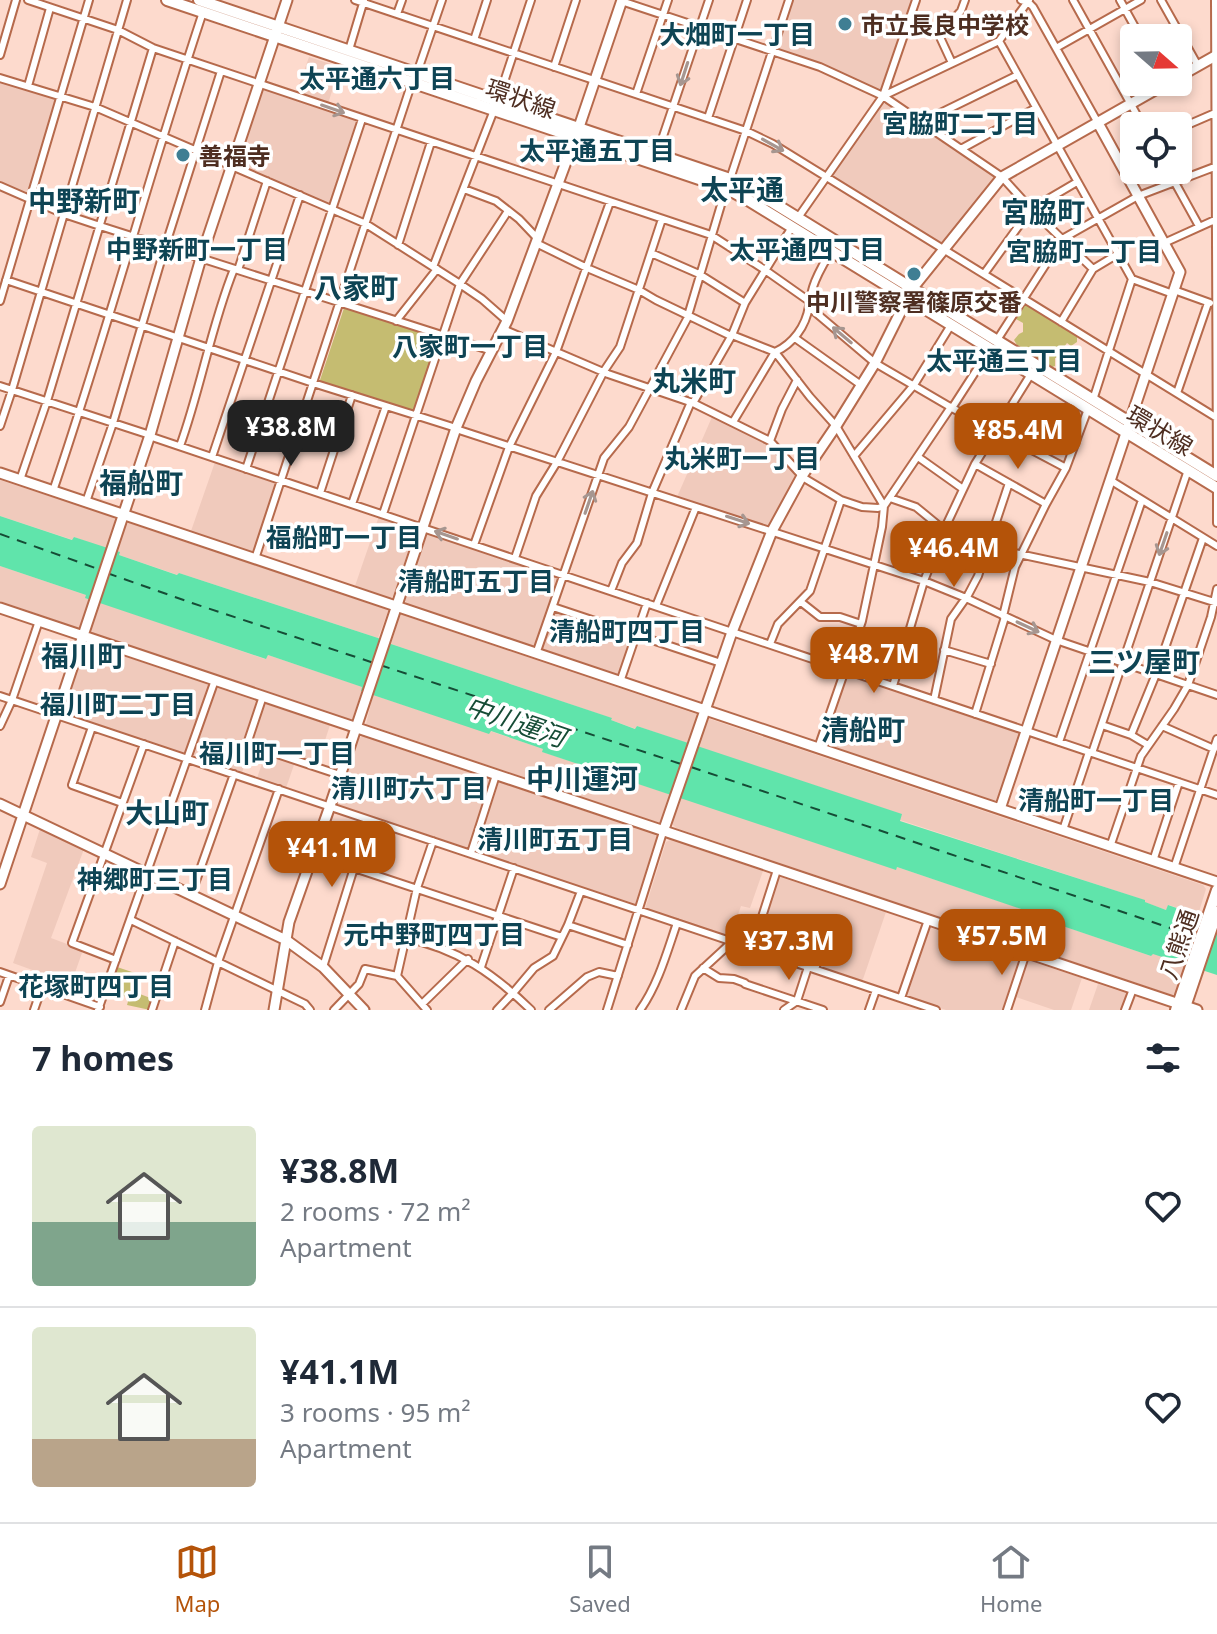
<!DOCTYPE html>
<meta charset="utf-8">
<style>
:root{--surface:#fff;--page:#f6f6f7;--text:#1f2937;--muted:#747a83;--line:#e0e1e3;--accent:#b45309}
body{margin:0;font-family:"Noto Sans","Noto Sans JP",sans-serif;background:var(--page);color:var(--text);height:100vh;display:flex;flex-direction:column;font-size:30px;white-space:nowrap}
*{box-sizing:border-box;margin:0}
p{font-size:26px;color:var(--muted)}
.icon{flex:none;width:44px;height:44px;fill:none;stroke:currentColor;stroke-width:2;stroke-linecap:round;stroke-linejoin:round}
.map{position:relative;height:1010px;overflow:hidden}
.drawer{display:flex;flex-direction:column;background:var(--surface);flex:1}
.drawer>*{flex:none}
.needle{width:52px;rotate:110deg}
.buttons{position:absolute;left:1120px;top:24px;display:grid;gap:16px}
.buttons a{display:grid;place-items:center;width:72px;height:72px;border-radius:8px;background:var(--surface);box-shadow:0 4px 12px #0003;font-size:40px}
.price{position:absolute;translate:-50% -68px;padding:0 18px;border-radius:16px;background:var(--accent);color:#fff;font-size:26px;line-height:52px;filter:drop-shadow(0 2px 4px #0008)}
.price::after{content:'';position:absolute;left:50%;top:48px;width:24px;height:18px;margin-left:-12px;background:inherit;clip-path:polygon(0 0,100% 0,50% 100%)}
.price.on{background:#222;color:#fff}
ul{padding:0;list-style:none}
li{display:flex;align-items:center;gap:24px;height:200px;padding:0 32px}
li+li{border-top:2px solid var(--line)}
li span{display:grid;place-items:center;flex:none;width:224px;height:160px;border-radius:8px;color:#555}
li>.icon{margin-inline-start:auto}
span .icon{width:96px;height:96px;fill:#fffc;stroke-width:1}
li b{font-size:34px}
h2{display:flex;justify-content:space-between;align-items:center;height:96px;padding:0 32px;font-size:34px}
.tab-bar{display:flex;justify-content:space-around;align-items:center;height:112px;border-top:2px solid var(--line);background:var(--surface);font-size:22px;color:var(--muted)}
.tab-bar a{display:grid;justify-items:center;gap:4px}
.tab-bar .on{color:var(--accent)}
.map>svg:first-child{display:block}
</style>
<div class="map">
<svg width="1217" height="1010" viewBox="0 0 1217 1010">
<rect width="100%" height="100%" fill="#fddacd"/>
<path fill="#f0cabc" d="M793 0H912L883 90H878L821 64 778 51 777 49Z
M309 57 337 66 339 69 326 110 357 120 358 122 330 205 238 163 262 91 264 89 294 99Z
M0 82 55 99 56 102 30 193 26 195 0 184Z
M883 104H886L994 177 945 241 940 243 831 176Z
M712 417 767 444 794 473 796 477 768 526 677 497Z
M215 462 277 484 254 550 252 552 191 531Z
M0 480 113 517 116 522 107 549 74 537 73 540 0 516Z
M379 516 415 528V531L393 596 390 598 355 586Z
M129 523 386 609 388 611 378 638 179 573 178 575 119 555V552L116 551 124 526Z
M429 533 558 576 560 580 537 645 534 646 407 604 405 600 427 534Z
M0 566 86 595V598L90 599 81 626 78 628 0 601Z
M99 602 265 659 268 655 363 687 352 720 93 633 90 627Z
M557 610 633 636 620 675 543 649 542 646 554 612Z
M400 614 696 714 698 718 689 744 637 726 636 729 611 720V718L391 644Z
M88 644 207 684 209 686 187 752 182 753 63 713 84 646Z
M849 674 1019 732 997 800 993 801 825 744 823 742 846 675Z
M219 688 256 701 258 703 244 744 250 747 242 773 195 758 194 755 216 689Z
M373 695 489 733 490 731 543 749V752L672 795 662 822 659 823 366 724Z
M263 703 330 725 317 765 250 742Z
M710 719 1203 885 1206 889 1198 915 1169 905 1166 910 1144 902V900L900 820 901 814 698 747 706 722Z
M363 736 491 780 468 848 338 805 359 738Z
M266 752 295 762 286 788 257 778Z
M499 782 655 835 658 838 636 904 476 852Z
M680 797 895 869 897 867 1037 914V917L1151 956 1152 953 1185 964 1175 994 1172 995 676 828 672 824Z
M40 829 84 849 51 938 83 950 71 984 13 963 47 863 31 857Z
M670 840 763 871 750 908 741 906 730 938 645 909 666 842Z
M780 877 886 912 862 982 819 968 828 937 767 916 766 914 778 878Z
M931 928 1021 958 1004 1010H946L906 997 929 929Z
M1027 960 1082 978 1071 1010H1054L1013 996 1025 961Z
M1098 984 1126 993 1122 1010H1089Z"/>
<path fill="#c5bc71" d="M1027 302 1062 326H1071L1077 331V342L1071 346 1067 343 1064 347 1068 351 1067 357 1055 358V366L1050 368 1038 362 1034 354 1017 345 1014 340 1019 334 1023 332V323L1016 319 1014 316 1024 303Z
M344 308 437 338 439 341 415 412 350 391H342L322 383 320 380Z
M117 967 138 974 132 991 153 999 150 1010 127 1005 129 998 109 990Z"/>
<path fill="#60e4ab" d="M0 516 72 540 74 537 120 552 119 555 177 575 179 573 378 638 391 644 612 718 611 720 635 729 637 726 902 814 900 821 1145 900V902L1166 910 1168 905 1197 915V919L1217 926V975L1153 954 1151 956 1036 917V914L897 867 896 870 542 752 543 749 491 731 489 734 361 691 362 687 268 655 266 659 85 598 86 595 0 566Z"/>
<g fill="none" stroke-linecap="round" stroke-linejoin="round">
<path stroke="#164c36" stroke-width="2" stroke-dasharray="10 8" stroke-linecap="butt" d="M0 534 101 570
M107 573 192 603 374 663
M380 665 681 764
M691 767 1197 937"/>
<g stroke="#b66a4c" stroke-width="10">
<path id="street" d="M28 0 118 30 153 48 711 235 765 270 809 301
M355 0 746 131 773 144 1217 418
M1021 0 1028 2 1033 7 1098 123
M1073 0 1143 126
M1120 0 1141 38
M1161 0 1198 66
M1215 0 1217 476
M621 1 820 67 883 96 1002 177 1031 209 1093 269
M397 14 402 0
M907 24 939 35 952 63
M939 35 961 11 965 0
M474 40 487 0
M999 41 1132 279 1093 400
M1056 48 1141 0
M349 50 364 0
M0 55 16 0
M554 67 576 0
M417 73 442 0
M0 78 95 107 366 224 460 284 482 299 507 321
M28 86 50 8
M636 94 668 0
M883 96 999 41 1029 0
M498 100 531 0
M708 118 747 0
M922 122 1018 75
M1178 129 1215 113
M961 149 1036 108
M657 154 709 0
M1168 170 1199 226
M730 179 789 0
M0 186 64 214 100 226 492 351
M464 189 496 201 519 219 537 238
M797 219 883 96 916 0
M536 243 587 268 639 290 656 300 731 336
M1164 243 1217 219
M398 245 431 142
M651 253 699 274 745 303
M433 267 494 110
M238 270 267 181
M984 274 1031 209 1077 182
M1132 279 1173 294
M6 280 313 383 456 428
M1174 290 1210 303
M0 301 89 0
M809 307 875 363 952 408 1066 468
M396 321 437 269
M1061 322 1093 269 1118 254
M503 329 608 374 693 403 770 441 804 478 841 500 862 507 878 508 884 506
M732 335 775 352C793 344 806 326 809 306 810 300 811 294 813 287 817 274 824 263 831 251
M795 338 861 385
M997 340 1062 239 1138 196 1217 166
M0 386 150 435
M1177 393 1208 303
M693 403 732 335 745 303 792 227
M952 408 990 349
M733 422 775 352 810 397 836 426 884 506
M0 426 12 390 127 0
M456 429 924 581 966 598 1056 640 1217 695
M149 436 1217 795
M770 441 782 409 797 380
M180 446C201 388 211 326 234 269
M854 456 914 385 951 325
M212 457 300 195
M918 457 963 489
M975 464 1046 504
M246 469 362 119
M20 480 47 401 153 48
M1110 480 1217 546
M1217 488V523
M53 491C107 333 150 171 203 12
M320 493 352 395
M890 498 916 507 944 530
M86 502 113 423 165 247 221 71
M352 504 386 406
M383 514 460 284 508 211
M943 532 963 542 1150 582 1217 603
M474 545 509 447 556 352 610 202
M515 558 536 496 557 462 604 371 620 347 662 219
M255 559 412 82
M611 591 622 563 637 543 652 493 691 402
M801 602 820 617H840L861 624
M656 606 696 507
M553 607 721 663
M1003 616 1015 567 1046 504 1066 468 1088 409
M770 644 778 624 810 591 841 500
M944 650 991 664
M536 654 604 458 629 427 687 319 726 188
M620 682 647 603
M893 686 924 581 944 530 975 464 1031 374
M0 696 936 1010
M263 696 247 744 340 775
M934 700 951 619 968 595 978 576 1009 483
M975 714 1005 617
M1102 725 1131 735 1148 745
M0 726 12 700 39 621
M1162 726 1214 749
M92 727 72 785 122 803
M1131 735 1156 674 1203 538
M1059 742 1142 500
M818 748 862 621 882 527 884 506 951 407
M1092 753 1188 470
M1063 830 1089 752
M1110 847 1141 756 1174 709 1188 685 1211 617 1217 589
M471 853 496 775
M1153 861 1179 782
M354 868 562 937
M1174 868 1217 739
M191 895 234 774
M762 917 826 938 815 969
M131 920 305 1004 310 1010
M568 925 628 945
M406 938C458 949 493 973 531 1010
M752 948 777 870
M116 960 72 943 144 744
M323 967 369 820
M481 967 514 868
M703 968 719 978 734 979 745 983
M0 972 100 1007
M397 976 417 888 433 841
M745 984 823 1010
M513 993 534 968 553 956 568 925 581 891
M901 998 928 920
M0 1002 9 976
M422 1004 468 959
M34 1010 42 987
M98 1010 215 680
M152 1010 175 941
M205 1010 218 962 279 789
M334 1010 359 984 365 969 397 976 427 1010
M497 1010 513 993
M549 1010 587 977 599 972 618 976
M607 1010 663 832
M640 1010C658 985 667 952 677 923
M681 1010 695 976 733 941
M784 1010 797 1001 808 967
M869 1010 876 990
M1007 1010 1026 953
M1125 1010 1133 989"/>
</g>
<g stroke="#b66a4c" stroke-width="13">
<path id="secondary" d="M1178 77 1217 55
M0 473 1217 882
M0 608 1197 1010
M0 804 286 940 323 967 364 1010
M1000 809 1180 272 1098 123
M663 832 732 632 772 531 802 476 836 426 875 363 912 289 1002 177 1169 82
M0 884 150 435 201 258 287 0
M274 1010 289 922 330 806 456 428 476 381 507 321 579 127 622 0"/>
</g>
<g stroke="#b66a4c" stroke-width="14">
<path id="primary" d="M167 0 726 188 748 200 1217 488
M199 0 730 179 754 191 1217 476
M1176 1010 1217 890
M1184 1010 1217 912"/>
</g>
<use href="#street" stroke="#fff" stroke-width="6"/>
<use href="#secondary" stroke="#fff" stroke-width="9"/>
<use href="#primary" stroke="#fff" stroke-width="10"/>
</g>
<defs><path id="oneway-shaft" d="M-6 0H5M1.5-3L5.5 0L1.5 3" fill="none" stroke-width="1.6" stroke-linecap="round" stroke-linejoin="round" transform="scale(2)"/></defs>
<g stroke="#a69690">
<use href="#oneway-shaft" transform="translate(684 74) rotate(108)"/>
<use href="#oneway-shaft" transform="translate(333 109) rotate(19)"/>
<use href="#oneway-shaft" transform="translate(773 145) rotate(29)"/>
<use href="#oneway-shaft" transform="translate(842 335) rotate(-140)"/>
<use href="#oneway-shaft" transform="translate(589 502) rotate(-71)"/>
<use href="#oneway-shaft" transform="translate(738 520) rotate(18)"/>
<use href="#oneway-shaft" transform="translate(446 535) rotate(-161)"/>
<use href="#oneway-shaft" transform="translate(1163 544) rotate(109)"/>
<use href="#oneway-shaft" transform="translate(1028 627) rotate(25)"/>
</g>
<g fill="#3f7e93" stroke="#fff" stroke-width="3">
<circle cx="845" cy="24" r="8"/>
<circle cx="183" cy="155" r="8"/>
<circle cx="914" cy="274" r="8"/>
</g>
<g text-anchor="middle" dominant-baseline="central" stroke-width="7" stroke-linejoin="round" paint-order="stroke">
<g font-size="24" font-weight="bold" fill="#4e2e21" stroke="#fff" text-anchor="start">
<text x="861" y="24">市立長良中学校</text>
<text x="199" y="155">善福寺</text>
<text x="914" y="301" text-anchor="middle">中川警察署篠原交番</text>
</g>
<g font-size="24" fill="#4e2e21" stroke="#fff">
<text transform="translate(521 98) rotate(19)">環状線</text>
<text transform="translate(1160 430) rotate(31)">環状線</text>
<text transform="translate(1178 944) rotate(-71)">八熊通</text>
</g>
<g font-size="26" font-weight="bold" fill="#0e4454" stroke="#fff">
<text x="737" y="34">大畑町一丁目</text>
<text x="377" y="78">太平通六丁目</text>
<text x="960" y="123">宮脇町二丁目</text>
<text x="597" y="150">太平通五丁目</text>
<text x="197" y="249">中野新町一丁目</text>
<text x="807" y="249">太平通四丁目</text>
<text x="1084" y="251">宮脇町一丁目</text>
<text x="470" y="346">八家町一丁目</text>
<text x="1004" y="360">太平通三丁目</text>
<text x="742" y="458">丸米町一丁目</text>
<text x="344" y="537">福船町一丁目</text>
<text x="476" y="581">清船町五丁目</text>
<text x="627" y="631">清船町四丁目</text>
<text x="118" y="704">福川町二丁目</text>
<text x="277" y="753">福川町一丁目</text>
<text x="409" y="788">清川町六丁目</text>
<text x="1096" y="800">清船町一丁目</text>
<text x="555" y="839">清川町五丁目</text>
<text x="155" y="879">神郷町三丁目</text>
<text x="434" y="934">元中野町四丁目</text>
<text x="96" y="986">花塚町四丁目</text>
</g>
<g font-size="26" font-style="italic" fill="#164c36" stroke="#fff">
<text transform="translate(516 721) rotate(19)">中川運河</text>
</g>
<g font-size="28" font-weight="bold" fill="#0e4454" stroke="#fff">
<text x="742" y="189">太平通</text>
<text x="84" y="200">中野新町</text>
<text x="1043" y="211">宮脇町</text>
<text x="356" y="287">八家町</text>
<text x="694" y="380">丸米町</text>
<text x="141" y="482">福船町</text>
<text x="83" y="655">福川町</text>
<text x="1144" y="661">三ツ屋町</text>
<text x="863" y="729">清船町</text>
<text x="582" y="778">中川運河</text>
<text x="167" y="812">大山町</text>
</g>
</g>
</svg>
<div class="buttons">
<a><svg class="needle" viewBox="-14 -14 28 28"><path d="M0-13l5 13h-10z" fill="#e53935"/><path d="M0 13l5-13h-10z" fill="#747a83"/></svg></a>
<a><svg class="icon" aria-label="locate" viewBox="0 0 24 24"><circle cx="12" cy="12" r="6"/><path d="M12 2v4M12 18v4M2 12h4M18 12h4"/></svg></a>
</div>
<b class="price on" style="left:291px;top:468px">¥38.8M</b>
<b class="price" style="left:1018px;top:471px">¥85.4M</b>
<b class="price" style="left:954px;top:589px">¥46.4M</b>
<b class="price" style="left:874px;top:695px">¥48.7M</b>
<b class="price" style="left:332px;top:889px">¥41.1M</b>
<b class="price" style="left:1002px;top:977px">¥57.5M</b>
<b class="price" style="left:789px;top:982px">¥37.3M</b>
</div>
<section class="drawer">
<h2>7 homes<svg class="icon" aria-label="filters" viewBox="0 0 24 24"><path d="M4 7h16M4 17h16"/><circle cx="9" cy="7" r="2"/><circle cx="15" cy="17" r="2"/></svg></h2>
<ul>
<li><span style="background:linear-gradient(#dfe7d0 60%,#7fa58c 0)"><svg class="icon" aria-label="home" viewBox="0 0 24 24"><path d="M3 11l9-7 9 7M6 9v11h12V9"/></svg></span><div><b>¥38.8M</b><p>2 rooms · 72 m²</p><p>Apartment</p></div><svg class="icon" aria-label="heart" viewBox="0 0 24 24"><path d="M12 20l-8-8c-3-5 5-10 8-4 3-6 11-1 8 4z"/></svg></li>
<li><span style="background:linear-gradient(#dfe7d0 70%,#b9a48a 0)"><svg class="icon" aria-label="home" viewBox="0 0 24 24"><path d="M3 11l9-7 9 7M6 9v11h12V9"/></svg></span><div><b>¥41.1M</b><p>3 rooms · 95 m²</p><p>Apartment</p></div><svg class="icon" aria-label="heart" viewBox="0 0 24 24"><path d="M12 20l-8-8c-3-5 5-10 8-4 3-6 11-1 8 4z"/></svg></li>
</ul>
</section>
<nav class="tab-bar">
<a class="on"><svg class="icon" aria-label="map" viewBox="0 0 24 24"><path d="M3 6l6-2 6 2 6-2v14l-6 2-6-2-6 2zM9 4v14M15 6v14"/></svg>Map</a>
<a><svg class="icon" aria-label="saved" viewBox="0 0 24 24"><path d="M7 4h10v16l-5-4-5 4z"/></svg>Saved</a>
<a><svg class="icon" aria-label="home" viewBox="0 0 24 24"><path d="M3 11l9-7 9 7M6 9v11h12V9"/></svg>Home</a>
</nav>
